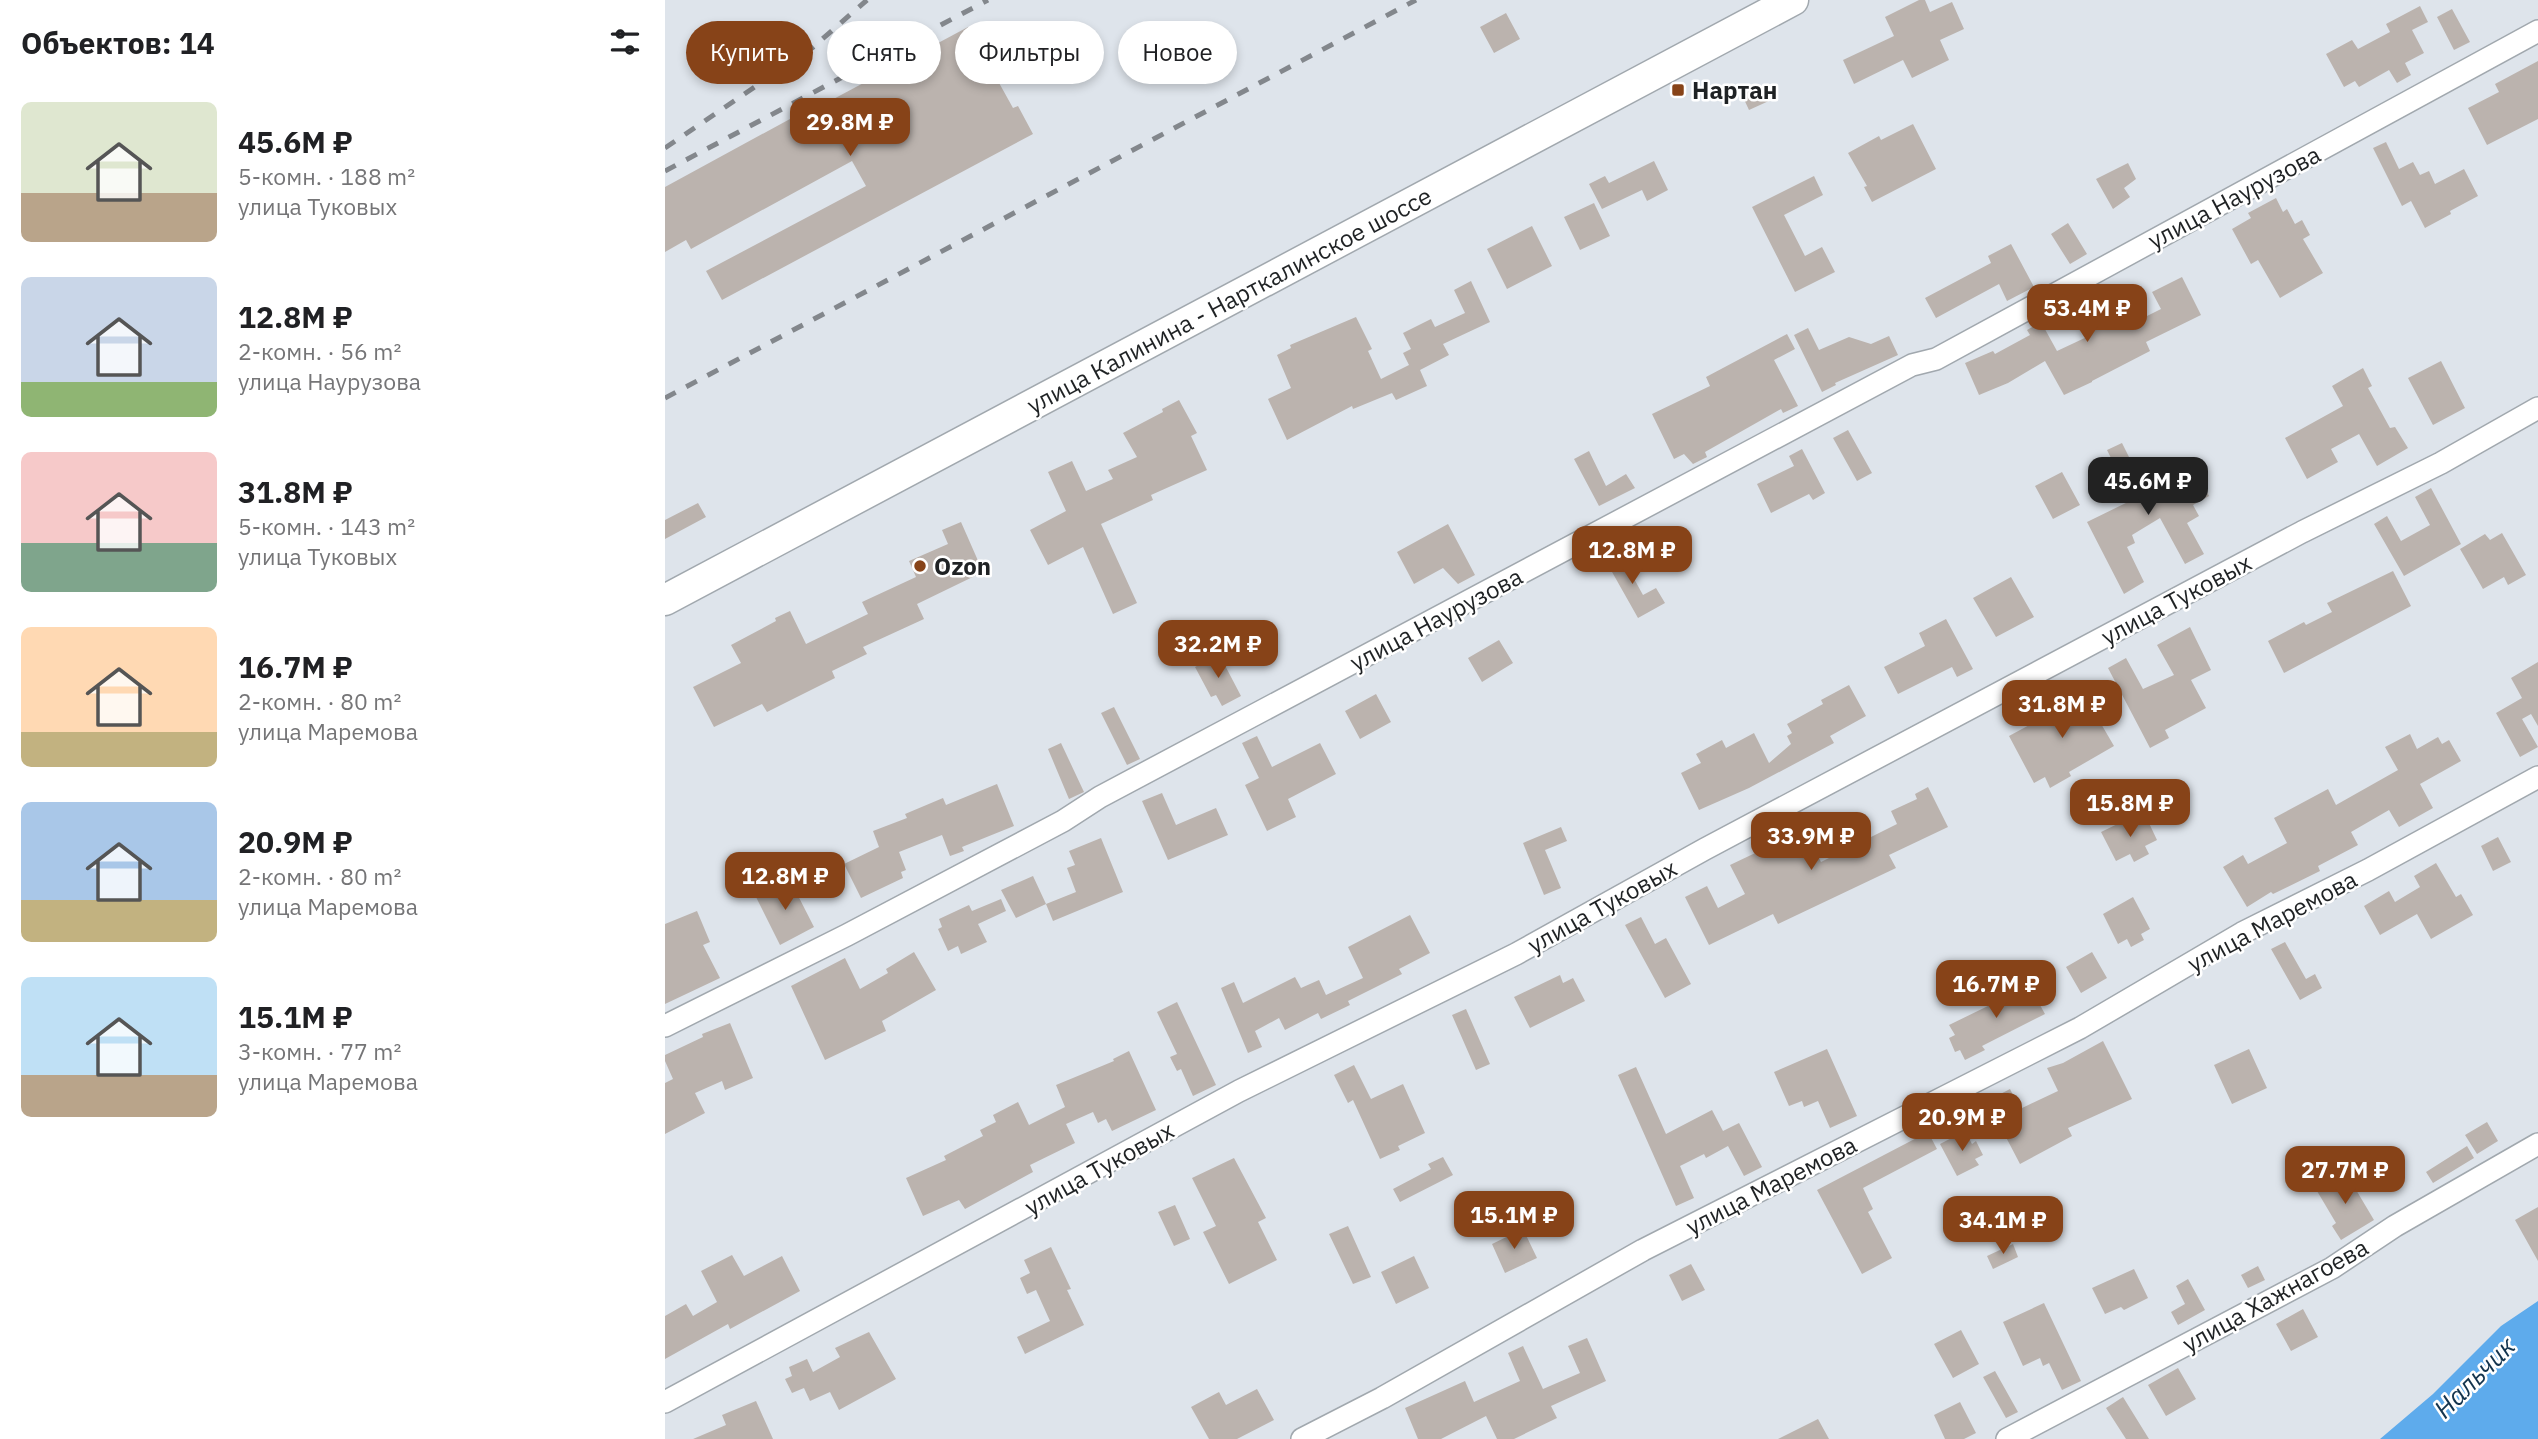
<!DOCTYPE html>
<html lang="ru">
<meta charset="utf-8">
<style>
:root{--surface:#fff;--page:#f6f6f6;--text:#202124;--muted:#757577;--accent:#874318}
body{margin:0;font-family:"IBM Plex Sans",sans-serif;background:var(--page);color:var(--text);height:100vh;display:flex;flex-direction:column;font-size:26px;white-space:nowrap}
*{box-sizing:border-box;margin:0}
p{font-size:23px;color:var(--muted)}
.icon{flex:none;width:38px;height:38px;fill:none;stroke:currentColor;stroke-width:2;stroke-linecap:round;stroke-linejoin:round}
.map{position:relative;flex:1;overflow:hidden}
.panel{display:flex;flex-direction:column;background:var(--surface);width:665px}
.panel>*{flex:none}
.guide{position:absolute;left:21px;top:21px;width:665px;height:63px;display:flex;gap:14px}
.price{position:absolute;translate:-50% -60px;padding:0 16px;border-radius:14px;background:var(--accent);color:#fff;font-size:23px;line-height:46px;filter:drop-shadow(0 2px 4px #0008)}
.price::after{content:'';position:absolute;left:50%;top:42px;width:21px;height:16px;margin-left:-10px;background:inherit;clip-path:polygon(0 0,100% 0,50% 100%)}
.price.active{background:#222;color:#fff}
ul{padding:0;list-style:none}
li{display:flex;align-items:center;gap:21px;height:175px;padding:0 21px}
li span{display:grid;place-items:center;flex:none;width:196px;height:140px;border-radius:10px;color:#555}
li>.icon{margin-inline-start:auto}
span .icon{width:84px;height:84px;fill:#fffc;stroke-width:1}
li b{font-size:30px}
h2{display:flex;justify-content:space-between;align-items:center;height:84px;padding:0 21px;font-size:30px}
.chip{padding:0 24px;border-radius:32px;background:var(--surface);box-shadow:0 4px 10px #0003;font-size:24px;line-height:63px}
.chip.active{background:var(--accent);color:#fff}
main{display:flex;flex:1;min-height:0}
.map>svg:first-child{display:block}
</style>
<main>
<section class="panel">
<h2>Объектов: 14<svg class="icon" aria-label="filters" viewBox="0 0 24 24"><path d="M4 7h16M4 17h16"/><circle cx="9" cy="7" r="2"/><circle cx="15" cy="17" r="2"/></svg></h2>
<ul>
<li><span style="background:linear-gradient(#dfe7d0 65%,#b9a48a 0)"><svg class="icon" aria-label="home" viewBox="0 0 24 24"><path d="M3 11l9-7 9 7M6 9v11h12V9"/></svg></span><div><b>45.6M ₽</b><p>5-комн. · 188 m²</p><p>улица Туковых</p></div></li>
<li><span style="background:linear-gradient(#c9d6e8 75%,#8fb573 0)"><svg class="icon" aria-label="home" viewBox="0 0 24 24"><path d="M3 11l9-7 9 7M6 9v11h12V9"/></svg></span><div><b>12.8M ₽</b><p>2-комн. · 56 m²</p><p>улица Наурузова</p></div></li>
<li><span style="background:linear-gradient(#f6c9c9 65%,#7fa58c 0)"><svg class="icon" aria-label="home" viewBox="0 0 24 24"><path d="M3 11l9-7 9 7M6 9v11h12V9"/></svg></span><div><b>31.8M ₽</b><p>5-комн. · 143 m²</p><p>улица Туковых</p></div></li>
<li><span style="background:linear-gradient(#ffd9b3 75%,#c2b280 0)"><svg class="icon" aria-label="home" viewBox="0 0 24 24"><path d="M3 11l9-7 9 7M6 9v11h12V9"/></svg></span><div><b>16.7M ₽</b><p>2-комн. · 80 m²</p><p>улица Маремова</p></div></li>
<li><span style="background:linear-gradient(#a9c7e8 70%,#c2b280 0)"><svg class="icon" aria-label="home" viewBox="0 0 24 24"><path d="M3 11l9-7 9 7M6 9v11h12V9"/></svg></span><div><b>20.9M ₽</b><p>2-комн. · 80 m²</p><p>улица Маремова</p></div></li>
<li><span style="background:linear-gradient(#bfe0f5 70%,#b9a48a 0)"><svg class="icon" aria-label="home" viewBox="0 0 24 24"><path d="M3 11l9-7 9 7M6 9v11h12V9"/></svg></span><div><b>15.1M ₽</b><p>3-комн. · 77 m²</p><p>улица Маремова</p></div></li>
</ul>
</section>
<div class="map">
<svg width="1873" height="1439" viewBox="0 0 1873 1439">
<rect width="100%" height="100%" fill="#dee4eb"/>
<path fill="#5eabec" d="M1873 1301V1439H1715L1768 1394 1836 1326Z"/>
<path fill="#bbb3ae" d="M1254 0H1260L1265 12 1287 2 1299 29 1275 40 1284 60 1247 78 1238 60 1189 84 1178 60 1229 36 1220 17Z
M1755 6 1763 22 1747 30 1759 53 1740 63 1746 75 1732 83 1724 70 1694 87 1690 81 1679 87 1661 54 1687 40 1693 49 1725 32 1721 24Z
M1787 9 1805 42 1789 50 1772 17Z
M841 13 855 39 829 53 815 27Z
M303 27 348 108 353 106 368 134 57 300 41 271 201 186 187 161 26 249 21 240 0 252V187L147 107 148 110Z
M1873 61V119L1822 145 1803 108 1834 92 1830 84Z
M1099 85 1106 100 1084 110 1077 95Z
M1248 124 1271 169 1207 202 1199 187 1202 186 1183 153 1214 136 1216 140Z
M1721 142 1734 169 1748 162 1755 175 1764 171 1770 184 1799 169 1813 196 1785 211 1786 214 1760 228 1746 201 1737 206 1708 148Z
M989 161 1003 190 982 201 977 190 937 209 924 184 940 176 944 183Z
M1463 163 1471 179 1459 188 1465 197 1448 209 1431 179Z
M1149 176 1158 195 1119 215 1140 256 1157 247 1170 272 1130 292 1087 207Z
M1611 198 1618 212 1622 209 1630 224 1637 220 1645 235 1638 239 1658 273 1615 298 1593 260 1586 264 1567 229 1586 218 1583 213Z
M929 203 945 236 915 250 899 217Z
M1403 223 1422 254 1405 264 1386 234Z
M867 226 887 266 842 289 822 249Z
M1346 244 1369 287 1342 301 1334 284 1271 318 1260 298 1326 263 1323 256Z
M1517 277 1536 315 1481 342 1485 351 1427 381V382L1399 395 1380 361 1343 383 1314 395 1300 363 1328 351 1330 354 1365 335 1362 330 1376 322 1392 351 1424 336 1421 332 1430 329 1425 323 1433 319 1422 298 1436 291 1445 308 1455 306 1463 322 1468 318 1470 322 1496 309 1487 292Z
M806 281 825 322 778 344 784 355 755 370 762 386 731 400 727 393 688 409 687 406 622 440 603 399 626 388 612 355 626 348 625 345 691 317 707 349 703 351 716 379 744 365 738 353 746 349 738 333 766 319 770 327 800 313 789 290Z
M1143 328 1154 350 1184 337 1206 344 1224 336 1233 355 1170 383 1171 385 1157 392 1129 335Z
M1122 334 1130 349 1109 360 1133 406 1118 413 1116 409 1040 452 1042 457 1028 464 1019 454 1009 459 987 414 1045 386 1041 377Z
M1776 361 1800 408 1768 425 1743 378Z
M1698 368 1707 386 1703 388 1725 428 1730 427 1743 448 1712 466 1694 434 1666 449 1673 462 1642 479 1620 438 1678 406 1667 386Z
M514 400 532 433 526 436 542 470 486 495 488 500 436 524 472 603 448 614 418 547 383 565 365 530 401 511 383 472 407 461 421 491 448 479 443 470 472 457 458 433 498 412 497 409Z
M1183 430 1207 473 1192 481 1168 438Z
M1457 443 1480 489 1527 464 1544 496 1528 505 1534 516 1522 523 1539 554 1520 564 1495 518 1467 535 1470 543 1462 547 1479 582 1459 594 1422 522 1467 500 1442 450Z
M1137 449 1160 493 1148 500 1144 494 1106 513 1092 484 1129 466 1124 456Z
M924 451 941 486 961 474 970 488 934 506 909 459Z
M1397 472 1415 505 1388 519 1370 486Z
M1766 488 1796 544 1739 576 1709 524 1722 516 1736 541 1765 525 1750 497Z
M33 503 41 517 0 539V520Z
M296 522 318 572 252 604 259 619 198 647 202 654 167 671 170 678 102 712 97 704 49 727 28 687 76 663 66 645 111 621 110 618 125 611 141 644 203 614 197 602 251 577 244 561 283 544 277 530Z
M783 524 810 575 793 584 778 568 749 584 732 552Z
M1837 533 1861 575 1843 585 1839 577 1818 589 1795 549 1820 534 1825 540Z
M952 548 978 595 991 588 1000 603 973 618 938 556Z
M1728 571 1746 606 1619 673 1603 641 1639 622 1641 625 1667 612 1662 603Z
M1346 577 1369 617 1331 637 1308 598Z
M1281 619 1308 669 1292 677 1287 667 1233 694 1219 667 1260 646 1254 633Z
M1525 627 1546 670 1526 680 1541 708 1500 730 1504 738 1485 748 1443 668 1461 658 1478 689 1509 675 1492 645Z
M834 640 848 663 817 682 803 658Z
M554 654 576 696 557 706 551 695 546 697 530 667Z
M1873 662V726L1866 714 1857 719 1873 747 1855 757 1831 713 1857 698 1846 678Z
M1184 685 1201 716 1165 736 1169 743 1084 788 1034 810 1016 773 1036 763 1031 754 1057 740 1061 748 1089 733 1104 763 1126 744 1122 736 1127 733 1122 724 1158 704 1156 700Z
M1414 686 1449 746 1404 772 1406 776 1385 788 1380 777 1369 783 1344 736 1401 705 1396 697Z
M711 694 726 722 695 739 680 711Z
M449 707 475 759 462 765 436 713Z
M1745 734 1752 749 1773 737 1777 744 1784 740 1796 761 1755 784 1768 808 1734 827 1724 810 1686 832 1693 845 1653 866 1655 871 1608 894 1606 892 1582 907 1558 867 1578 855 1583 864 1622 843 1609 818 1663 789 1671 805 1733 770 1720 747Z
M592 736 607 767 655 743 671 774 623 799 631 817 602 831 580 785 594 778 577 743Z
M396 743 419 792 404 799 383 749Z
M332 784 349 826 297 847 299 851 285 856 277 835 234 852 241 870 236 872 238 878 196 898 179 864 214 847 208 831 242 818 240 814 278 798 281 805Z
M1263 787 1283 827 1224 855 1231 868 1113 924 1108 914 1044 945 1020 897 1042 886 1053 908 1080 894 1065 865 1139 830 1156 862 1232 824 1226 811 1252 799 1250 794Z
M497 793 511 825 551 808 563 835 503 860 477 801Z
M1473 814 1478 823 1483 821 1492 840 1480 846 1484 854 1469 862 1465 854 1451 861 1436 832Z
M896 827 902 841 880 850 896 888 879 895 858 843Z
M1833 837 1846 862 1828 871 1816 846Z
M436 838 458 892 388 921 381 904 411 892 402 868 410 865 404 851Z
M1771 863 1791 897 1796 894 1808 915 1766 939 1752 914 1715 935 1699 906 1724 891 1730 902 1755 887 1749 876Z
M368 876 381 904 351 918 336 890Z
M125 880 149 927 115 945 91 897Z
M1468 897 1485 929 1476 934 1479 940 1466 947 1462 939 1453 944 1438 914Z
M336 899 341 911 313 924 322 942 296 954 293 946 283 951 273 929 277 927 274 919 304 905 307 911Z
M32 911 45 942 38 945 55 978 0 1004V924Z
M745 915 765 953 734 969 737 974 683 1001 685 1005 656 1019 653 1013 620 1030 614 1018 590 1031 597 1047 583 1053 556 988 569 982 578 1003 630 977 636 988 654 980 661 995 698 978 683 947Z
M976 917 990 944 1001 938 1026 984 1000 998 960 925Z
M1620 942 1641 979 1650 974 1657 988 1635 1000 1606 949Z
M249 952 271 990 217 1021 221 1031 160 1060 126 986 180 958 195 989 223 973 221 969Z
M1427 952 1442 978 1416 993 1401 967Z
M895 975 898 983 908 978 920 1001 865 1028 849 997Z
M1361 980 1380 1014 1317 1046 1320 1050 1300 1060 1295 1050 1290 1052 1284 1038 1290 1035 1284 1025 1325 1005 1322 999Z
M512 1002 551 1085 528 1096 516 1069 512 1071 505 1057 512 1054 492 1012Z
M801 1009 825 1064 811 1070 787 1015Z
M65 1023 88 1078 60 1090 57 1081 30 1093 40 1113 0 1134V1083L8 1079 0 1061V1055L38 1037 37 1034Z
M1438 1041 1467 1099 1403 1128 1407 1136 1355 1164 1322 1101 1345 1089 1355 1109 1393 1091 1382 1068 1398 1063Z
M1162 1049 1192 1116 1165 1128 1153 1101 1139 1107 1137 1101 1124 1106 1109 1072Z
M1584 1049 1602 1088 1567 1104 1549 1065Z
M464 1051 491 1110 447 1131 441 1119 433 1123 428 1112 401 1124 410 1143 365 1165 368 1172 300 1209 294 1200 258 1216 241 1178 281 1160 279 1156 318 1136 315 1130 331 1122 328 1115 353 1102 364 1125 400 1107 391 1085 449 1061 448 1059Z
M689 1065 706 1099 738 1084 760 1133 733 1146 735 1150 715 1159 688 1100 683 1103 669 1075Z
M971 1067 1001 1134 1047 1110 1058 1131 1074 1123 1097 1167 1079 1176 1063 1146 1041 1158 1039 1154 1015 1166 1029 1198 1011 1206 953 1075Z
M1822 1122 1833 1141 1812 1154 1800 1135Z
M1300 1131 1307 1144 1311 1141 1318 1155 1310 1159 1314 1165 1292 1176 1275 1144Z
M1263 1132 1272 1149 1198 1188 1208 1209 1203 1212 1227 1258 1197 1274 1152 1190Z
M1802 1146 1809 1158 1768 1183 1761 1172Z
M778 1157 788 1175 735 1202 728 1189 766 1169 763 1164Z
M569 1158 601 1218 593 1222 612 1260 564 1284 538 1232 551 1226 527 1178Z
M1681 1173 1709 1220 1676 1240 1667 1226 1671 1223 1652 1191Z
M510 1205 525 1239 509 1246 493 1212Z
M1873 1207V1261L1850 1220Z
M683 1226 706 1277 688 1284 664 1234Z
M858 1229 872 1258 840 1273 827 1244Z
M1348 1244 1353 1257 1328 1269 1322 1256Z
M386 1247 406 1289 402 1290 419 1325 360 1354 352 1337 385 1321 371 1290 362 1294 355 1278 365 1273 359 1260Z
M67 1255 79 1276 117 1256 135 1291 65 1329 63 1324 0 1359V1316L21 1304 28 1316 52 1302 36 1271Z
M749 1256 764 1288 731 1304 716 1272Z
M1026 1264 1040 1290 1017 1301 1004 1275Z
M1593 1266 1600 1280 1583 1288 1576 1275Z
M1469 1269 1483 1298 1459 1310 1456 1307 1440 1314 1427 1288Z
M1523 1279 1540 1310 1513 1325 1506 1312 1520 1304 1511 1286Z
M1379 1303 1416 1381 1397 1390 1384 1363 1378 1366 1375 1358 1358 1366 1338 1322Z
M1638 1309 1653 1337 1626 1351 1611 1324Z
M1296 1330 1314 1364 1288 1378 1269 1344Z
M204 1332 231 1379 174 1410 165 1392 145 1401 139 1388 127 1393 120 1379 127 1376 124 1367 142 1359 148 1372 175 1357 170 1348Z
M922 1338 941 1381 886 1406 892 1418 849 1439H832L821 1416 776 1439H753L740 1408 800 1381 809 1402 855 1381 843 1353 858 1346 878 1389 915 1373 903 1346Z
M1513 1368 1531 1399 1501 1416 1483 1385Z
M1330 1371 1353 1412 1341 1418 1318 1377Z
M592 1389 609 1420 572 1439H544L526 1407 554 1392 561 1405Z
M1458 1397 1484 1439H1461L1441 1408Z
M91 1401 108 1439H28L61 1425 57 1415Z
M1295 1402 1311 1433 1299 1439H1280L1269 1415Z
M1153 1419 1164 1439H1113Z"/>
<g fill="none" stroke-linecap="round" stroke-linejoin="round">
<g stroke="#a1a8ae" stroke-width="24">
<path id="street" d="M0 1026 182 935 398 821 435 797 1247 365 1271 359 1873 31
M0 1402 574 1091 851 954 1040 849 1637 532 1776 463 1873 408
M637 1439 717 1398 978 1250 1415 1028 1577 933 1703 870 1873 777
M1342 1439 1667 1268 1730 1226 1873 1144"/>
</g>
<g stroke="#a1a8ae" stroke-width="33">
<path id="secondary" d="M0 600 1128 0"/>
</g>
<use href="#street" stroke="#fff" stroke-width="21"/>
<use href="#secondary" stroke="#fff" stroke-width="30"/>
<path stroke="#83878c" stroke-width="5" stroke-dasharray="12 12" stroke-linecap="butt" d="M0 148 147 48 202 0
M0 171 323 0
M0 398 751 0"/>
</g>
<g fill="#874318" stroke="#fff" stroke-width="2.5">
<rect x="1006" y="83" width="14" height="14" rx="3.5"/>
<circle cx="255" cy="566" r="7"/>
</g>
<g text-anchor="middle" dominant-baseline="central" stroke-width="5" stroke-linejoin="round" paint-order="stroke">
<g font-size="24" font-weight="bold" fill="#1f2224" stroke="#fff" text-anchor="start">
<text x="1027" y="90">Нартан</text>
<text x="269" y="566">Ozon</text>
</g>
<g font-size="24" fill="#1f2224" stroke="#fff">
<text transform="translate(1569 197) rotate(-28)">улица Наурузова</text>
<text transform="translate(564 300) rotate(-28)">улица Калинина - Нарткалинское шоссе</text>
<text transform="translate(1511 599) rotate(-28)">улица Туковых</text>
<text transform="translate(771 619) rotate(-28)">улица Наурузова</text>
<text transform="translate(937 906) rotate(-29)">улица Туковых</text>
<text transform="translate(1607 921) rotate(-28)">улица Маремова</text>
<text transform="translate(434 1168) rotate(-29)">улица Туковых</text>
<text transform="translate(1106 1185) rotate(-27)">улица Маремова</text>
<text transform="translate(1610 1295) rotate(-29)">улица Хажнагоева</text>
</g>
<g font-size="26" font-style="italic" fill="#13344e" stroke="#fff">
<text transform="translate(1809 1377) rotate(-45)">Нальчик</text>
</g>
</g>
</svg>
<b class="price" style="left:185px;top:158px">29.8M ₽</b>
<b class="price" style="left:1422px;top:344px">53.4M ₽</b>
<b class="price active" style="left:1483px;top:517px">45.6M ₽</b>
<b class="price" style="left:967px;top:586px">12.8M ₽</b>
<b class="price" style="left:553px;top:680px">32.2M ₽</b>
<b class="price" style="left:1397px;top:740px">31.8M ₽</b>
<b class="price" style="left:1465px;top:839px">15.8M ₽</b>
<b class="price" style="left:1146px;top:872px">33.9M ₽</b>
<b class="price" style="left:120px;top:912px">12.8M ₽</b>
<b class="price" style="left:1331px;top:1020px">16.7M ₽</b>
<b class="price" style="left:1297px;top:1153px">20.9M ₽</b>
<b class="price" style="left:1680px;top:1206px">27.7M ₽</b>
<b class="price" style="left:849px;top:1251px">15.1M ₽</b>
<b class="price" style="left:1338px;top:1256px">34.1M ₽</b>
<div class="guide">
<a class="chip active">Купить</a>
<a class="chip">Снять</a>
<a class="chip">Фильтры</a>
<a class="chip">Новое</a>
</div>
</div>
</main>
